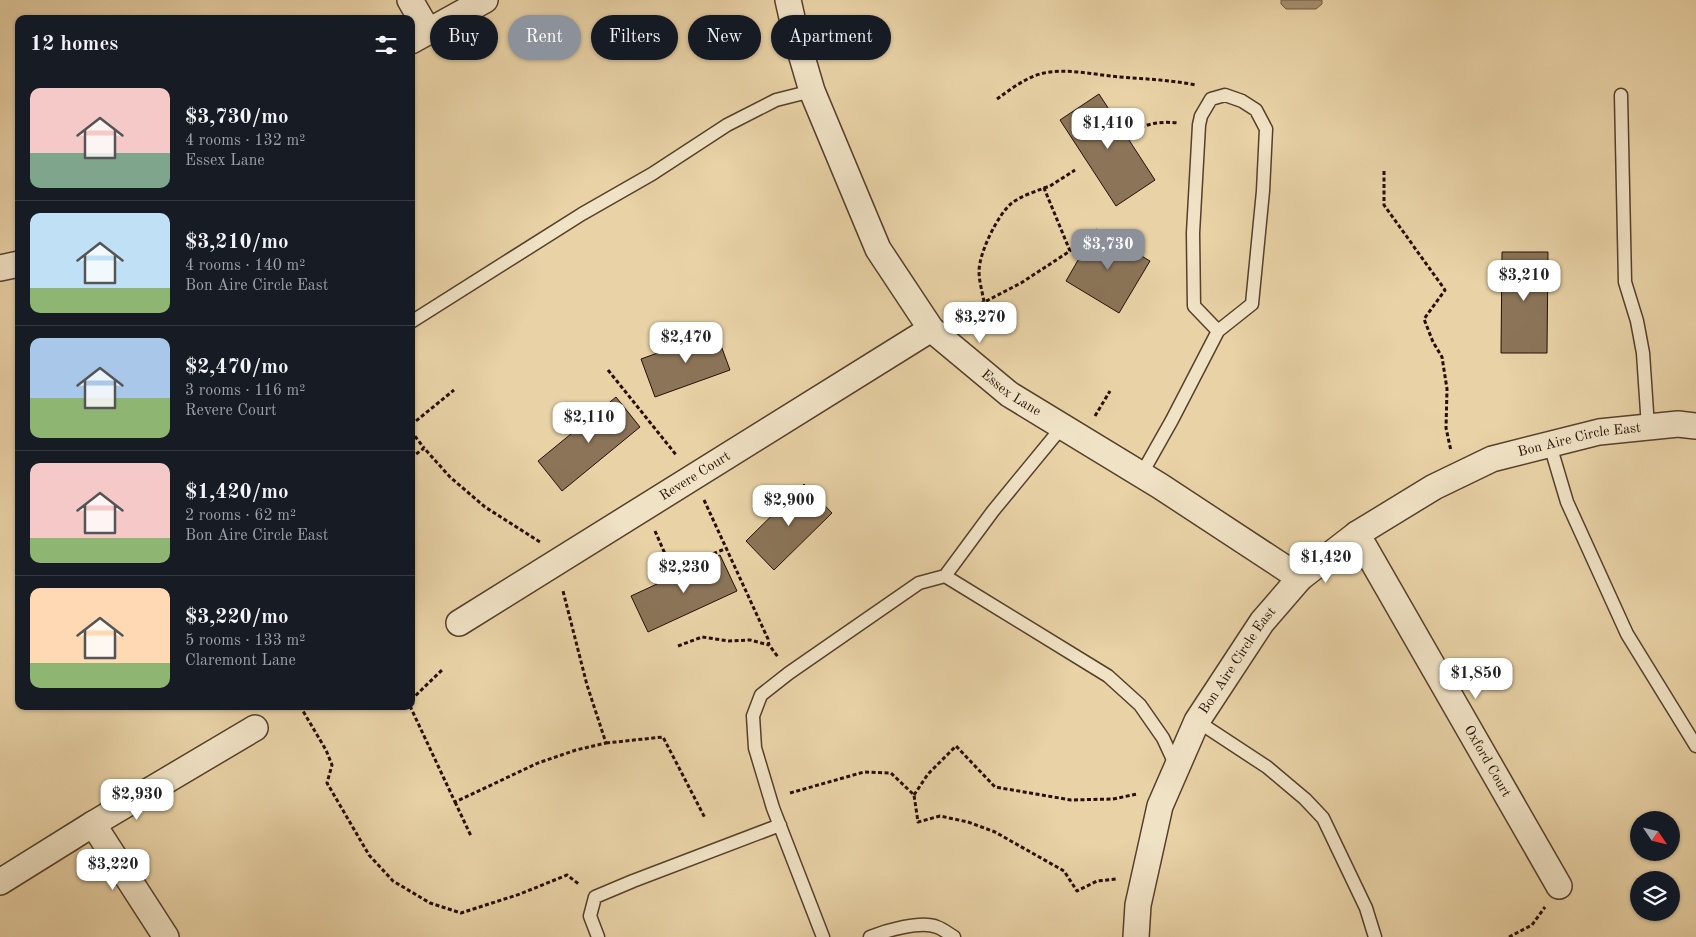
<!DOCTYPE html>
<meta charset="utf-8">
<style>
:root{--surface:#171b24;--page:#242831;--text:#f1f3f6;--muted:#9ea1a6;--line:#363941;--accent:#8c9099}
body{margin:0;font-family:"Old Standard TT",serif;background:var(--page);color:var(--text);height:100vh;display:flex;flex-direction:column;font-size:19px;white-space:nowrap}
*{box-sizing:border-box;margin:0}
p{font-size:16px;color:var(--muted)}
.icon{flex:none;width:28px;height:28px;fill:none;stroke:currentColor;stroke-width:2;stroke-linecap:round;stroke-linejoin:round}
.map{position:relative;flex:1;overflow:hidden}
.side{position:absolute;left:15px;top:15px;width:400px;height:695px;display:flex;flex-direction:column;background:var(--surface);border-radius:10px;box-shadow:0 1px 4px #0004}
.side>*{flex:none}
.hud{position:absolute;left:430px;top:15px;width:475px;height:45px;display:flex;gap:10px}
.needle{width:32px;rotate:125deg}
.buttons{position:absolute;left:1630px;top:811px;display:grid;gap:10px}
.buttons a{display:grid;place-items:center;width:50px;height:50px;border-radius:50%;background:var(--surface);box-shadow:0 1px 4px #0004;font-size:25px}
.price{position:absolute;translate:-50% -42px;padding:0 11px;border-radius:10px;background:#fff;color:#222;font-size:16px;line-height:32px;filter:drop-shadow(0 1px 2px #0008)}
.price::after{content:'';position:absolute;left:50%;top:30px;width:15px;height:11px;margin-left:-8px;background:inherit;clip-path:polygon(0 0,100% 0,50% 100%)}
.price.selected{background:var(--accent);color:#fff}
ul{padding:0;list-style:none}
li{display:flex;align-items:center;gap:15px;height:125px;padding:0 15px}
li+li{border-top:1px solid var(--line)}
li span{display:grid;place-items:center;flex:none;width:140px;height:100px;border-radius:10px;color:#555}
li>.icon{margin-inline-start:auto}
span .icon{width:60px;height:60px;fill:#fffc;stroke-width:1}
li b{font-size:21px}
h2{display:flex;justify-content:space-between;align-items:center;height:60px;padding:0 15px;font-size:21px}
.pill{padding:0 18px;border-radius:22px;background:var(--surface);box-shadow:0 1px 4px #0004;font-size:18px;line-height:45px}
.pill.selected{background:var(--accent);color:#fff}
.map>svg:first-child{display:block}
</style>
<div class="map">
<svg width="1696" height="937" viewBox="0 0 1696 937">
<rect width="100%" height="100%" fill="#e8d2a6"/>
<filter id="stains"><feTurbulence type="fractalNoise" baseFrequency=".004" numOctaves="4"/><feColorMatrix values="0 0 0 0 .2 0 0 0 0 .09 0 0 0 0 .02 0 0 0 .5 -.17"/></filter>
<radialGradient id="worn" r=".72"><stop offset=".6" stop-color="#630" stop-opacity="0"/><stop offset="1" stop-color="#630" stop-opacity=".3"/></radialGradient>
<path fill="#a6906f" stroke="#735c44" d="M1281 0H1322V4L1316 9H1286L1281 4Z"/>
<path fill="#8b7458" stroke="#260f03" d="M1099 94 1155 180 1116 206 1060 120Z
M1096 229 1150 261 1119 313 1066 281Z
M1502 252H1548L1547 353H1501Z
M716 332 730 370 655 397 641 359Z
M616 397 640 427 562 491 538 461Z
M804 484 832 513 774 570 746 541Z
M720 555 737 591 648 632 631 596Z"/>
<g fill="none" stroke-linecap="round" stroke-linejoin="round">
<g stroke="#56402c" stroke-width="15">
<path id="service" d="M1621 95 1625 282 1637 321 1643 353 1648 427
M411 322 582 214 652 174 727 125 776 100 812 91
M1550 445 1567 502 1627 634 1696 746
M1141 475 1172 420 1218 331 1252 304 1263 191 1266 129 1256 110 1242 101 1225 95 1211 99 1201 116 1199 125 1193 233 1194 306 1218 331
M945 576 993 511 1062 427
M1197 721 1267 767 1305 799 1323 818 1366 908 1375 937
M598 937 590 916 595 897 633 881 780 825
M823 937 773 808 755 748 753 716 761 695 789 673 919 583 945 576 1108 676 1140 705 1163 738 1176 766
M870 937C885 931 921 920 937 927 943 929 949 934 954 937"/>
</g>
<g stroke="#56402c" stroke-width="28">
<g id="minor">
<path d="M410 0 428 31"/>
<path id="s1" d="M788 0 797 40 812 91 878 249 931 329 1009 394 1160 486 1300 578"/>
<path d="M411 41 485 0"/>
<path d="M0 268 19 264"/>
<path id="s2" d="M1357 534 1559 886"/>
<path id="s3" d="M459 623 931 329"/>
<path d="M93 824 166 937"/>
<path d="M0 882 93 824 255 728"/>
<path id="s4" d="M1136 937 1138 905 1160 806 1197 721 1262 622 1300 578 1357 534 1434 487 1492 459 1599 432 1678 424 1696 426"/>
</g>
</g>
<path stroke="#260f03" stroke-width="3" stroke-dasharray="4 2.5" stroke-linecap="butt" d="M997 99C1011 89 1026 77 1044 73 1069 68 1095 75 1120 77 1146 79 1171 80 1196 85
M1130 135C1143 123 1161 121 1178 123
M1384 171V205L1445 290 1424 319 1433 342 1442 357 1447 389 1446 428 1451 451
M1044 188 1050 186 1075 170
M963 313 1021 283 1070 251 1044 188C1034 192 1021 196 1012 203 999 213 983 246 980 263 977 276 982 289 984 302
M608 370 677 456
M1095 416 1110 391
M411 425 454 390
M411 431 424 448
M411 458 424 448 450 477 485 507 540 542
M704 500 768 639 769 645 778 657
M655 531 669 563
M689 563 725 549
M678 646 702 637 729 641 750 640 769 645
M411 700 443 669
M300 706 326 750 332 765 327 783 369 855 393 881 430 903 461 913 520 894 567 875 580 885
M410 706 455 802 538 763 576 750 606 743 587 685 563 591 564 589
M606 743 663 737 705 818
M790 793 864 772 891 773 914 795 918 822 940 816 968 822 995 832 1064 871 1077 891 1097 881 1116 879
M914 795 928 774 956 746 995 787 1071 800 1113 799 1137 794
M455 802 471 836
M1509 937 1532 925 1545 907"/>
<use href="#service" stroke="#f0e2c5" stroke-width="12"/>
<use href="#minor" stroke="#f0e2c5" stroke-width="25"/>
</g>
<g text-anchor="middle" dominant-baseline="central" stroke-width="5" stroke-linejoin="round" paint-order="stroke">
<g font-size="14" fill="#260f03" stroke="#f0e2c5">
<text stroke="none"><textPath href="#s1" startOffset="464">Essex Lane</textPath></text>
<text stroke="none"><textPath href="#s4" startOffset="719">Bon Aire Circle East</textPath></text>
<text stroke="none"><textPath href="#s3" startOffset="278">Revere Court</textPath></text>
<text stroke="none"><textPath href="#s4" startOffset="299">Bon Aire Circle East</textPath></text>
<text stroke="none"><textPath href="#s2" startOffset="262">Oxford Court</textPath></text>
</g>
</g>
<rect width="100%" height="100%" filter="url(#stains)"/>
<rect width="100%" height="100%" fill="url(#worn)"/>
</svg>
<div class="buttons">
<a><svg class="needle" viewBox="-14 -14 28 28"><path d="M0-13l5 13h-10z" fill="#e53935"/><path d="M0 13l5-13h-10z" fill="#9ea1a6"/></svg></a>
<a><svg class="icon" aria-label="layers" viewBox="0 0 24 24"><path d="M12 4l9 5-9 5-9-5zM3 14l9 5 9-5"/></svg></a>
</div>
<b class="price" style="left:1108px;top:150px">$1,410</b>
<b class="price selected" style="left:1108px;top:271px">$3,730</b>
<b class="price" style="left:1524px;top:302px">$3,210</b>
<b class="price" style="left:980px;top:344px">$3,270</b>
<b class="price" style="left:686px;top:364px">$2,470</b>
<b class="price" style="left:589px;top:444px">$2,110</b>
<b class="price" style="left:789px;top:527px">$2,900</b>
<b class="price" style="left:1326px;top:584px">$1,420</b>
<b class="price" style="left:684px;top:594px">$2,230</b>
<b class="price" style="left:1476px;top:700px">$1,850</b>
<b class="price" style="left:137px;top:821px">$2,930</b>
<b class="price" style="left:113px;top:891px">$3,220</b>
<div class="hud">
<a class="pill">Buy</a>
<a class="pill selected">Rent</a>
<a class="pill">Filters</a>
<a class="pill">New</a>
<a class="pill">Apartment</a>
</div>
<section class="side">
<h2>12 homes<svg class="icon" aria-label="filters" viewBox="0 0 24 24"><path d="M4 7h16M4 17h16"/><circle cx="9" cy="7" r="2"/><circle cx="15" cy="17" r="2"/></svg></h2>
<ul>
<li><span style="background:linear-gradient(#f6c9c9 65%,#7fa58c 0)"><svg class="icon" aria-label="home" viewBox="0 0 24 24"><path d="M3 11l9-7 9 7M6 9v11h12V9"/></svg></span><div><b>$3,730/mo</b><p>4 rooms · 132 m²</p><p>Essex Lane</p></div></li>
<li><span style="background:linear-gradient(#bfe0f5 75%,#8fb573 0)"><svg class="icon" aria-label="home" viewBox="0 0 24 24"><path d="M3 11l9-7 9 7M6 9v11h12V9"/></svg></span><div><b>$3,210/mo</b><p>4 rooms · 140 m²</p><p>Bon Aire Circle East</p></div></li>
<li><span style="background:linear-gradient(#a9c7e8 60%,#8fb573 0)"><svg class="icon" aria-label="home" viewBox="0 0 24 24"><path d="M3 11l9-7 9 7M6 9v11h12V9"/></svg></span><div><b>$2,470/mo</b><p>3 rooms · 116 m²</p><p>Revere Court</p></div></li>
<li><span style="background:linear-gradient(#f6c9c9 75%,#8fb573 0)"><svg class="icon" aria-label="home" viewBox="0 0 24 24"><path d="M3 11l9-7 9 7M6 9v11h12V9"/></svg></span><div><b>$1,420/mo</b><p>2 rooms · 62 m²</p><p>Bon Aire Circle East</p></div></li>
<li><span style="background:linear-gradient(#ffd9b3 75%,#8fb573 0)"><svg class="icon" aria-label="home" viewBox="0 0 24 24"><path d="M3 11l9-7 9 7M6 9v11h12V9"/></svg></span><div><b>$3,220/mo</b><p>5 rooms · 133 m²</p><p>Claremont Lane</p></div></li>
</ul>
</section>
</div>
